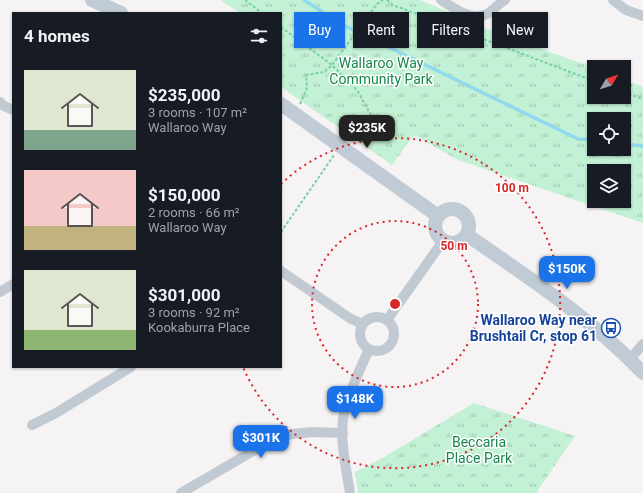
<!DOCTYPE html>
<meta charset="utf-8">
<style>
:root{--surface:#171b24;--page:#20242c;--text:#f1f3f6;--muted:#9ea1a6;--accent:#1a73e8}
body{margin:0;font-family:Roboto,sans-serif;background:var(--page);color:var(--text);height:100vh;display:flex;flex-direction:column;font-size:15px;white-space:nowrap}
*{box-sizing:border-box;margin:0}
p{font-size:13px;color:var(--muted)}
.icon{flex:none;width:22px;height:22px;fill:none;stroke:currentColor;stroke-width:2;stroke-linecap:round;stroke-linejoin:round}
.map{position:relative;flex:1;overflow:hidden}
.drawer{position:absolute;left:12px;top:12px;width:270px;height:356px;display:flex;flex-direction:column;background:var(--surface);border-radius:0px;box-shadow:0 1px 3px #0004}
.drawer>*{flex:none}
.top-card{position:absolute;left:294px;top:12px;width:289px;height:36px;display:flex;gap:8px}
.needle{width:26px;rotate:51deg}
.tools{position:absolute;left:587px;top:60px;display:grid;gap:8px}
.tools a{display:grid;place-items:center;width:44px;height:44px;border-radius:0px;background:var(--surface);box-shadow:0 1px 3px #0004;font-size:20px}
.price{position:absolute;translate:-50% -34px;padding:0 9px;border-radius:8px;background:var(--accent);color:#fff;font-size:13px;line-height:26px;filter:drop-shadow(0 1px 2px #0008)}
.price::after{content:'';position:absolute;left:50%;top:24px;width:12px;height:9px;margin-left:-6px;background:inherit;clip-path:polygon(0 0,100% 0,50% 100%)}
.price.current{background:#222;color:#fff}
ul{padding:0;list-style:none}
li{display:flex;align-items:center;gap:12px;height:100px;padding:0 12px}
li span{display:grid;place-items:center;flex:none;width:112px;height:80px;border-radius:0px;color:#555}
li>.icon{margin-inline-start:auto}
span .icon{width:48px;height:48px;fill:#fffc;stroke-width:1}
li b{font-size:17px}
h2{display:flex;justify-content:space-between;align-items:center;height:48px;padding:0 12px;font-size:17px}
.pill{padding:0 14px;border-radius:0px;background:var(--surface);box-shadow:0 1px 3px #0004;font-size:14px;line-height:36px}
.pill.current{background:var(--accent);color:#fff}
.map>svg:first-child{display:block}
</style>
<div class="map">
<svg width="643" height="493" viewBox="0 0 643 493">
<defs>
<pattern id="park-tufts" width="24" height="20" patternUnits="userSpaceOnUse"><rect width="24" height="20" fill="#c3f1d5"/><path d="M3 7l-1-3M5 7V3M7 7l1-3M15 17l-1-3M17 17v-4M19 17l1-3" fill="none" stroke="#a0c6b0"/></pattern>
</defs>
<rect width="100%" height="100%" fill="#f5f3f3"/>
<path fill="url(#park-tufts)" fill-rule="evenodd" d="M220 0H420L487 29 594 68V97H624V80L643 87V223L458 160 414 135 392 165 281 87V46L284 42 281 40V13H240ZM594 119H624V149H594ZM594 171H624V201H594Z
M474 403 575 436 538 490 537 493H358L355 472 379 460Z"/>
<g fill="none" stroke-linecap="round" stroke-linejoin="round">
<path stroke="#90daee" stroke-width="3.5" d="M304 0 341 24 578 139 594 140
M624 144 643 146"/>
<path stroke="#7ad0a6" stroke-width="2" stroke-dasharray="3 2" stroke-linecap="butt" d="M245 0 262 13
M387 0 393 5 594 81
M281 27 332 65 357 90 376 124
M624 92 643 99
M300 104 307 88 306 75 324 72 332 65 377 4 383 0
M281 232 334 155"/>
<path stroke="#c1cad2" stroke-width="10" d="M441 0C454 8 471 22 487 14 494 10 498 4 505 0
M613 0 626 10 643 16
M0 102 2 105 13 110
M281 271 351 319 363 324
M0 292 13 284
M360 334a17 17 0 1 1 34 0a17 17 0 1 1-34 0Z
M387 320 443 241
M630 359 643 344
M32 425 56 413 131 367
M181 493 272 440 292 434 313 432 343 433
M350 493C346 468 339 437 344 413 349 391 360 370 369 349"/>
<path stroke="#c1cbd6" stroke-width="14" d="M92 0 121 13
M281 104 438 216
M435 226a17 17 0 1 1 34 0a17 17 0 1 1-34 0Z
M467 235C528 277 592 319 643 373"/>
</g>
<g fill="none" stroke="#d62828" stroke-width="2" stroke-dasharray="2 4">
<circle cx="395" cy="304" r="83"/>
<path d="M281 184A165 165 0 1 1 243 367"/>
</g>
<defs>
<g id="bus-ring" transform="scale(1)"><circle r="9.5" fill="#fff" stroke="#1a4fb4" stroke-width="1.5"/><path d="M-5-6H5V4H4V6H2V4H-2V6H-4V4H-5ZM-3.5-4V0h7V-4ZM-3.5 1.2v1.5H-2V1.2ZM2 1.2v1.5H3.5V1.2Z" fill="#1a4fb4"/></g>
</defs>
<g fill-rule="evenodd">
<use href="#bus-ring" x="611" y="328"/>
</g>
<g text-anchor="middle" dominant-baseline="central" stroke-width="3" stroke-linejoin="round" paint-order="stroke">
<g font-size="14" fill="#17864f" stroke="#fff">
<text x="381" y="63">Wallaroo Way<tspan x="381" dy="16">Community Park</tspan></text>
<text x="479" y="442">Beccaria<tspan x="479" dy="16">Place Park</tspan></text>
</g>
<g font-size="14" font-weight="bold" fill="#164399" stroke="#fff" text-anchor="end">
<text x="597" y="320">Wallaroo Way near<tspan x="597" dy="16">Brushtail Cr, stop 61</tspan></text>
</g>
</g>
<circle cx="395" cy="304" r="6" fill="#d62828" stroke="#fff" stroke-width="2"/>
<g font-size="12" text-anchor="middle" font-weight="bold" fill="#d62828" stroke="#fff" stroke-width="3" stroke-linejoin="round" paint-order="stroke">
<text x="512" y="192">100 m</text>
<text x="454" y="250">50 m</text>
</g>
</svg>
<div class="tools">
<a><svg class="needle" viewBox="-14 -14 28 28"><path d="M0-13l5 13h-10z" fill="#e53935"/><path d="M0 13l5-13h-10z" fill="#9ea1a6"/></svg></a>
<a><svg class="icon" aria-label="locate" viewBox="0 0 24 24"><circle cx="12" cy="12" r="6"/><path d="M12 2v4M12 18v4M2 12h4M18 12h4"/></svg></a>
<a><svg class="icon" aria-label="layers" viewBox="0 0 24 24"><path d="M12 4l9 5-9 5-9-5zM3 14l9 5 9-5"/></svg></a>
</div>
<b class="price current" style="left:367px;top:149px">$235K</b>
<b class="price" style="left:567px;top:290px">$150K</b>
<b class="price" style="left:355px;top:420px">$148K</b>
<b class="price" style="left:261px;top:459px">$301K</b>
<div class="top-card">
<a class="pill current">Buy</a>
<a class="pill">Rent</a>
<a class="pill">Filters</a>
<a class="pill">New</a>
</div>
<section class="drawer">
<h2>4 homes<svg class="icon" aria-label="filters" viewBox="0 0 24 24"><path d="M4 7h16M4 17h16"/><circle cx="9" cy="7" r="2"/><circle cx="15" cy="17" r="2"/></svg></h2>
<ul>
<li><span style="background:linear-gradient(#dfe7d0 75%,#7fa58c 0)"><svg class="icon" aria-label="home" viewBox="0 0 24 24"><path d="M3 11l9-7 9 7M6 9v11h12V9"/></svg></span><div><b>$235,000</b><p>3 rooms · 107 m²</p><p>Wallaroo Way</p></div></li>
<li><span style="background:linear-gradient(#f6c9c9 70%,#c2b280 0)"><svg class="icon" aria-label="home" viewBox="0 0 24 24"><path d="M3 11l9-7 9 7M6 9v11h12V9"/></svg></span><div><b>$150,000</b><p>2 rooms · 66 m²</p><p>Wallaroo Way</p></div></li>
<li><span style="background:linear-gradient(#dfe7d0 75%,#8fb573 0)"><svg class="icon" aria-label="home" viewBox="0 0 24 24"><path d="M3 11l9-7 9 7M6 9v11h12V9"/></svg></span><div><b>$301,000</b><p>3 rooms · 92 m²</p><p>Kookaburra Place</p></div></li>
</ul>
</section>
</div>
